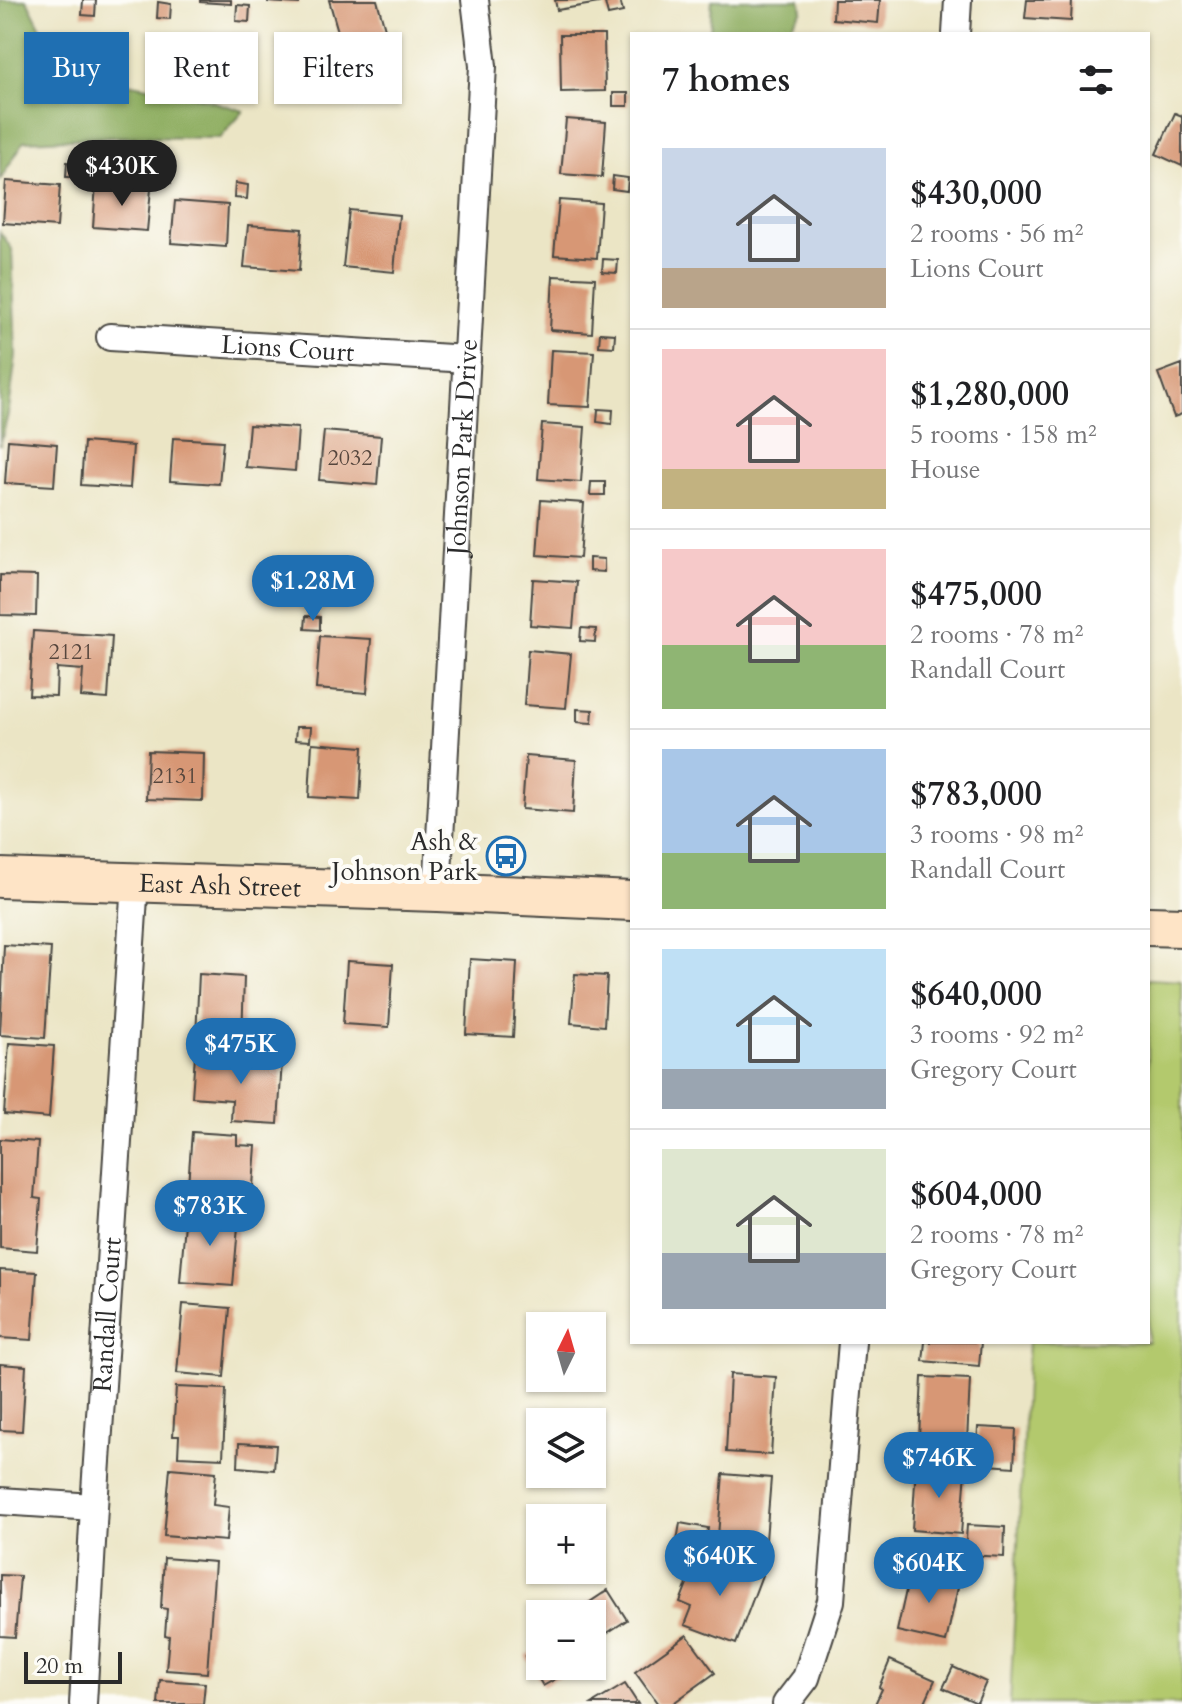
<!DOCTYPE html>
<meta charset="utf-8">
<style>
:root{--surface:#fff;--page:#f2f2f2;--text:#202124;--muted:#757577;--line:#e0e0e0;--accent:#1f6fb2}
body{margin:0;font-family:Cardo,serif;background:var(--page);color:var(--text);height:100vh;display:flex;flex-direction:column;font-size:30px;white-space:nowrap}
*{box-sizing:border-box;margin:0}
p{font-size:26px;color:var(--muted)}
.icon{flex:none;width:44px;height:44px;fill:none;stroke:currentColor;stroke-width:2;stroke-linecap:round;stroke-linejoin:round}
.map{position:relative;flex:1;overflow:hidden}
.details{position:absolute;left:630px;top:32px;width:520px;height:1312px;display:flex;flex-direction:column;background:var(--surface);border-radius:0px;box-shadow:0 2px 6px #0004}
.details>*{flex:none}
.hud{position:absolute;left:24px;top:32px;width:486px;height:72px;display:flex;gap:16px}
.needle{width:52px;rotate:5deg}
.buttons{position:absolute;left:526px;top:1312px;display:grid;gap:16px}
.buttons a{display:grid;place-items:center;width:80px;height:80px;border-radius:0px;background:var(--surface);box-shadow:0 2px 6px #0004;font-size:40px}
.scale{position:absolute;left:24px;bottom:20px;width:98px;box-sizing:border-box;padding-left:8px;border:4px solid #2b2b2b;border-top:0;font-size:22px;line-height:28px;white-space:nowrap;color:#2b2b2b;-webkit-text-stroke:6px #fdfcf7;paint-order:stroke}
.price{position:absolute;translate:-50% -68px;padding:0 18px;border-radius:28px;background:var(--accent);color:#fff;font-size:26px;line-height:52px;filter:drop-shadow(0 2px 4px #0008)}
.price::after{content:'';position:absolute;left:50%;top:48px;width:24px;height:18px;margin-left:-12px;background:inherit;clip-path:polygon(0 0,100% 0,50% 100%)}
.price.selected{background:#222;color:#fff}
ul{padding:0;list-style:none}
li{display:flex;align-items:center;gap:24px;height:200px;padding:0 32px}
li+li{border-top:2px solid var(--line)}
li span{display:grid;place-items:center;flex:none;width:224px;height:160px;border-radius:0px;color:#555}
li>.icon{margin-inline-start:auto}
span .icon{width:96px;height:96px;fill:#fffc;stroke-width:1}
li b{font-size:34px}
h2{display:flex;justify-content:space-between;align-items:center;height:96px;padding:0 32px;font-size:34px}
.tag{padding:0 28px;border-radius:0px;background:var(--surface);box-shadow:0 2px 6px #0004;font-size:28px;line-height:72px}
.tag.selected{background:var(--accent);color:#fff}
.map>svg:first-child{display:block}
</style>
<div class="map">
<svg width="1182" height="1704" viewBox="0 0 1182 1704">
<rect width="100%" height="100%" fill="#fdfcf7"/>
<filter id="ink" filterUnits="userSpaceOnUse"><feTurbulence type="fractalNoise" baseFrequency=".0125" numOctaves="2"/><feDisplacementMap in="SourceGraphic" scale="16" xChannelSelector="R" yChannelSelector="G"/><feConvolveMatrix kernelMatrix="1 2 1 2 8 2 1 2 1" color-interpolation-filters="sRGB"/></filter>
<filter id="wash" filterUnits="userSpaceOnUse"><feTurbulence type="fractalNoise" baseFrequency=".006" numOctaves="4" result="noise"/><feDisplacementMap in="SourceGraphic" scale="32" xChannelSelector="R" yChannelSelector="G"/><feGaussianBlur stdDeviation="1.8" result="paint"/><feColorMatrix in="noise" values="0 0 0 0 0 0 0 0 0 0 0 0 0 0 0 0 0 1.4 0 .05"/><feComposite in="paint" operator="in"/></filter>
<g filter="url(#wash)">
<rect width="100%" height="100%" fill="#ebe5c5"/>
<path fill="#b3c96d" stroke="#6f7a4c" stroke-width="2" d="M1148 979 1182 981V1704H1010L1028 1342H1148Z"/>
<path fill="#8ead60" stroke="#5c6c46" stroke-width="2" d="M0 0H27L44 34 102 78 198 97 244 111 220 138 118 137 24 141 0 180Z
M712 0H800L802 10 785 34H710Z
M0 232 12 249 16 355 9 410 0 446Z"/>
<g id="blocks">
<path fill="#d79774" d="M83 0H96L95 16 82 15Z
M200 0H231V4L200 2Z
M268 0H299V4L268 2Z
M329 0H377L387 36 343 49Z
M555 0H598L599 3 557 10Z
M620 0 623 12 608 15 605 3Z
M834 0H880L878 23 833 19Z
M1027 0H1072L1071 21 1025 18Z
M158 2 171 4 170 19 157 18Z
M237 5 250 6 249 22 236 21Z
M560 35H604L605 91 561 92Z
M613 93H628V106H613Z
M1175 113 1182 116V166L1156 154Z
M566 119 606 122 602 177 561 174Z
M67 162 80 163 79 177H66Z
M158 167 171 168V183L158 182Z
M613 176 628 178 627 191 612 189Z
M6 181 60 185 57 227 3 223Z
M235 183 248 185 247 199 234 198Z
M96 184 151 189 147 231 93 227Z
M559 200 601 203 597 258 554 255Z
M175 201 228 205 226 247 171 243Z
M349 210 399 215 394 272 343 267Z
M248 225 302 229 299 271 244 267Z
M603 259 618 260 617 273 602 272Z
M553 276 595 278 592 333 550 330Z
M600 333 615 334 614 347 599 346Z
M551 350 594 352 590 407 548 405Z
M1182 364V414L1174 417 1158 373Z
M598 409 613 410 612 424 597 422Z
M542 424 585 427 581 482 538 479Z
M249 425 298 428 295 471 245 467Z
M324 431 381 436 377 485 319 480Z
M173 438 223 441 219 484 170 481Z
M8 440 57 444 54 486 5 483Z
M84 442 133 446 130 488 81 485Z
M591 482H605V495H590Z
M541 500 584 503 580 558 537 555Z
M589 558 604 559V572L589 571Z
M0 575 37 576 36 616 0 615Z
M533 579 577 582 573 628 530 625Z
M306 616 320 617V630L305 629Z
M581 628 596 629 595 642 580 641Z
M33 631 112 636 108 699 81 697 83 670 57 668 56 696 29 695Z
M320 636 371 639 367 693 316 689Z
M528 650 571 654 566 708 524 705Z
M577 709 593 710 592 723 577 722Z
M296 727H311L310 741 295 740Z
M312 743 363 747 360 800 309 797Z
M148 751 204 753 203 801 146 799Z
M526 756 576 760 573 813 522 809Z
M4 945 51 948 45 1038 0 1035Z
M470 959 517 962 513 1037 466 1034Z
M347 961 393 964 389 1027 343 1024Z
M199 974 244 977 242 1040 196 1037Z
M575 974 607 976 604 1026 571 1023Z
M9 1043 54 1046 49 1118 4 1114Z
M195 1055 282 1060 278 1124 231 1121 232 1100 192 1097Z
M192 1132 237 1135V1145L256 1146 253 1186H246L244 1203 187 1198Z
M0 1139 38 1142 34 1198 41 1199 37 1251 0 1248Z
M186 1211 239 1215 233 1286 180 1282Z
M0 1270 37 1272 32 1340 0 1338Z
M183 1304 230 1308 224 1377 177 1373Z
M925 1342H981L979 1366 923 1361Z
M0 1364 26 1366 22 1431 0 1430Z
M730 1374 776 1377 771 1455 726 1452Z
M922 1377 970 1379 967 1442 919 1439Z
M176 1387 226 1389 223 1458 178 1456 179 1436H173Z
M978 1427 1016 1429 1014 1467 976 1464Z
M239 1443 276 1445 274 1470 238 1467Z
M916 1467 966 1471 961 1534 912 1530Z
M170 1468 216 1472 213 1505 229 1507 226 1541 164 1536Z
M723 1474 771 1478 766 1540 718 1536Z
M680 1523 708 1528 705 1552 676 1547Z
M967 1525 1005 1527 1004 1557 965 1555Z
M708 1555 762 1575 736 1644 685 1625 692 1607 680 1602 693 1568 702 1571Z
M164 1558 215 1562 207 1673 166 1670 169 1636 165 1635 167 1609 161 1608Z
M911 1568 960 1578 946 1642 897 1631Z
M0 1575 20 1576 15 1637 0 1636Z
M608 1590 627 1620 601 1637 592 1624V1614H586L581 1608Z
M687 1635 715 1673 672 1704H658L635 1672Z
M540 1647V1666H579L543 1686 525 1656Z
M890 1660 935 1680 924 1704H875L882 1689 879 1687Z
M953 1667 986 1682 977 1703 943 1688Z
M160 1680 205 1683 203 1704H158Z
M625 1684 638 1704H592Z"/>
</g>
</g>
<g filter="url(#ink)">
<use href="#blocks" fill-opacity="0" stroke="#484742" stroke-width="2"/>
<g fill="none" stroke-linecap="round" stroke-linejoin="round">
<g stroke="#484742" stroke-width="30">
<g id="street">
<path d="M956 34 958 0"/>
<path id="s1" d="M110 337 467 359"/>
<path id="s2" d="M437 892 483 66 475 0"/>
<path d="M0 1501 94 1507"/>
<path id="s3" d="M83 1704 94 1507 135 882"/>
<path d="M786 1704 806 1678 831 1601 852 1342"/>
</g>
</g>
<g stroke="#484742" stroke-width="42">
<g id="secondary">
<path id="s4" d="M0 878 437 892 632 901"/>
<path d="M1148 926 1182 927"/>
</g>
</g>
<use href="#street" stroke="#fff" stroke-width="26"/>
<use href="#secondary" stroke="#fee4c6" stroke-width="38"/>
</g>
</g>
<defs>
<g id="bus-ring" transform="scale(2)"><circle r="9.5" fill="#fdfcf7" stroke="#1f6fb2" stroke-width="1.5"/><path d="M-5-6H5V4H4V6H2V4H-2V6H-4V4H-5ZM-3.5-4V0h7V-4ZM-3.5 1.2v1.5H-2V1.2ZM2 1.2v1.5H3.5V1.2Z" fill="#1f6fb2"/></g>
</defs>
<g fill-rule="evenodd">
<use href="#bus-ring" x="506" y="856"/>
</g>
<g text-anchor="middle" dominant-baseline="central" stroke-width="8" stroke-linejoin="round" paint-order="stroke">
<g font-size="22" fill="#56463d">
<text x="350" y="458">2032</text>
<text x="71" y="652">2121</text>
<text x="175" y="776">2131</text>
</g>
<g font-size="26" fill="#2b2b2b" stroke="#fdfcf7">
<text stroke="none"><textPath href="#s1" startOffset="178">Lions Court</textPath></text>
<text stroke="none"><textPath href="#s2" startOffset="446">Johnson Park Drive</textPath></text>
<text stroke="none"><textPath href="#s4" startOffset="220">East Ash Street</textPath></text>
<text stroke="none"><textPath href="#s3" startOffset="390">Randall Court</textPath></text>
</g>
<g font-size="26" fill="#2b2b2b" stroke="#fdfcf7" text-anchor="end">
<text x="478" y="841">Ash &amp;<tspan x="478" dy="30">Johnson Park</tspan></text>
</g>
</g>
</svg>
<div class="buttons">
<a><svg class="needle" viewBox="-14 -14 28 28"><path d="M0-13l5 13h-10z" fill="#e53935"/><path d="M0 13l5-13h-10z" fill="#757577"/></svg></a>
<a><svg class="icon" aria-label="layers" viewBox="0 0 24 24"><path d="M12 4l9 5-9 5-9-5zM3 14l9 5 9-5"/></svg></a>
<a>+</a>
<a>−</a>
</div>
<div class="scale">20 m</div>
<b class="price selected" style="left:122px;top:208px">$430K</b>
<b class="price" style="left:313px;top:623px">$1.28M</b>
<b class="price" style="left:241px;top:1086px">$475K</b>
<b class="price" style="left:210px;top:1248px">$783K</b>
<b class="price" style="left:939px;top:1500px">$746K</b>
<b class="price" style="left:720px;top:1598px">$640K</b>
<b class="price" style="left:929px;top:1605px">$604K</b>
<div class="hud">
<a class="tag selected">Buy</a>
<a class="tag">Rent</a>
<a class="tag">Filters</a>
</div>
<section class="details">
<h2>7 homes<svg class="icon" aria-label="filters" viewBox="0 0 24 24"><path d="M4 7h16M4 17h16"/><circle cx="9" cy="7" r="2"/><circle cx="15" cy="17" r="2"/></svg></h2>
<ul>
<li><span style="background:linear-gradient(#c9d6e8 75%,#b9a48a 0)"><svg class="icon" aria-label="home" viewBox="0 0 24 24"><path d="M3 11l9-7 9 7M6 9v11h12V9"/></svg></span><div><b>$430,000</b><p>2 rooms · 56 m²</p><p>Lions Court</p></div></li>
<li><span style="background:linear-gradient(#f6c9c9 75%,#c2b280 0)"><svg class="icon" aria-label="home" viewBox="0 0 24 24"><path d="M3 11l9-7 9 7M6 9v11h12V9"/></svg></span><div><b>$1,280,000</b><p>5 rooms · 158 m²</p><p>House</p></div></li>
<li><span style="background:linear-gradient(#f6c9c9 60%,#8fb573 0)"><svg class="icon" aria-label="home" viewBox="0 0 24 24"><path d="M3 11l9-7 9 7M6 9v11h12V9"/></svg></span><div><b>$475,000</b><p>2 rooms · 78 m²</p><p>Randall Court</p></div></li>
<li><span style="background:linear-gradient(#a9c7e8 65%,#8fb573 0)"><svg class="icon" aria-label="home" viewBox="0 0 24 24"><path d="M3 11l9-7 9 7M6 9v11h12V9"/></svg></span><div><b>$783,000</b><p>3 rooms · 98 m²</p><p>Randall Court</p></div></li>
<li><span style="background:linear-gradient(#bfe0f5 75%,#9aa5b1 0)"><svg class="icon" aria-label="home" viewBox="0 0 24 24"><path d="M3 11l9-7 9 7M6 9v11h12V9"/></svg></span><div><b>$640,000</b><p>3 rooms · 92 m²</p><p>Gregory Court</p></div></li>
<li><span style="background:linear-gradient(#dfe7d0 65%,#9aa5b1 0)"><svg class="icon" aria-label="home" viewBox="0 0 24 24"><path d="M3 11l9-7 9 7M6 9v11h12V9"/></svg></span><div><b>$604,000</b><p>2 rooms · 78 m²</p><p>Gregory Court</p></div></li>
</ul>
</section>
</div>
